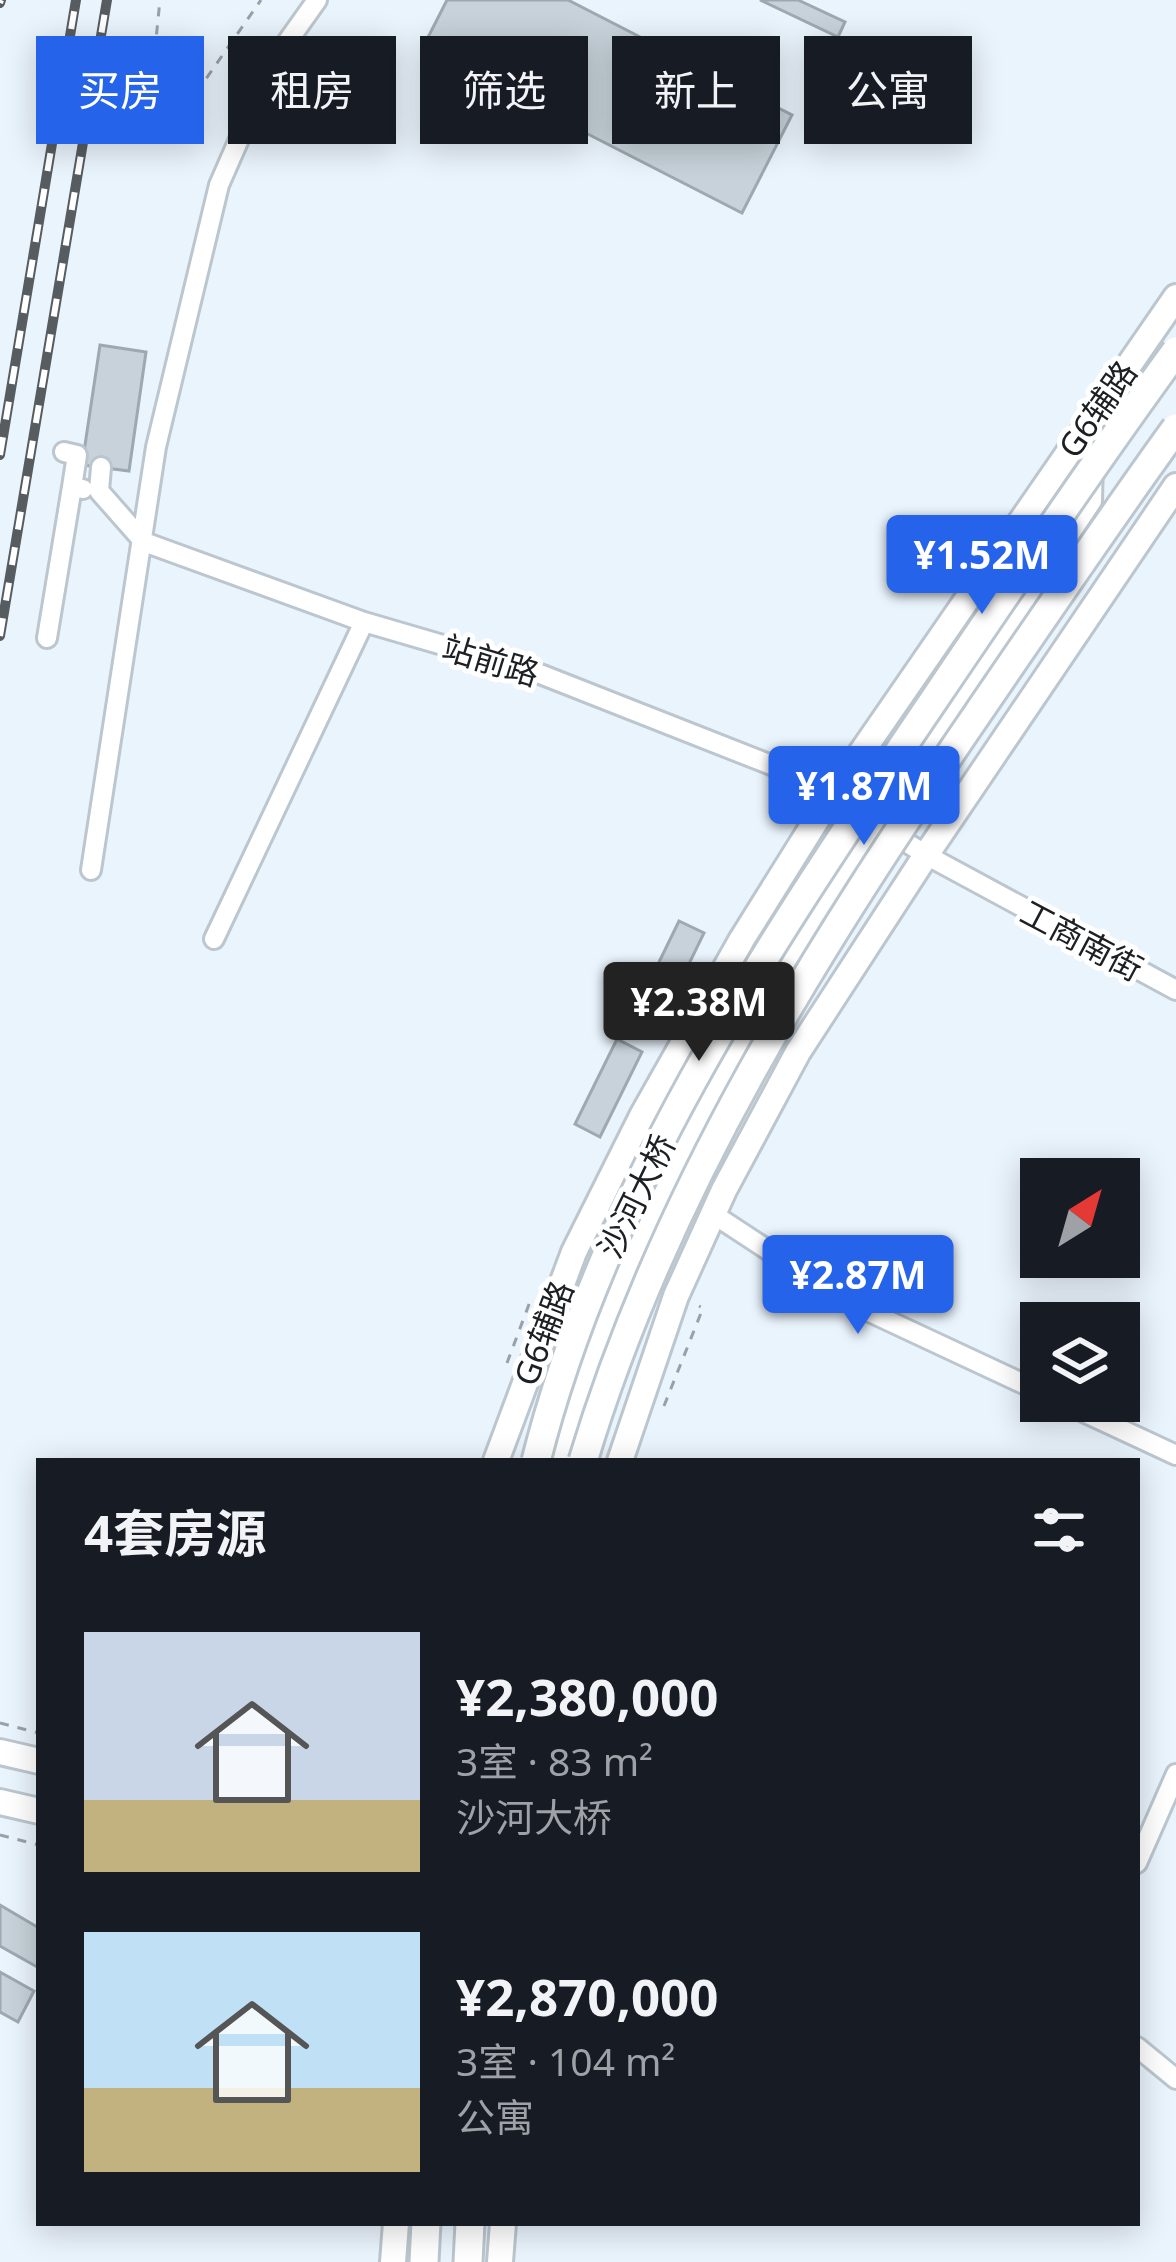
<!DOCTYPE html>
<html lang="zh">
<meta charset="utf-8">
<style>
:root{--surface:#171b24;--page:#242831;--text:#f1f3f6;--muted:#9ea1a6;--accent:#2563eb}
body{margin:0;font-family:"Noto Sans","Noto Sans SC",sans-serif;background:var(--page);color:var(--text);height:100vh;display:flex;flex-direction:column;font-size:45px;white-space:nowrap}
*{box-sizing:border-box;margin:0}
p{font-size:39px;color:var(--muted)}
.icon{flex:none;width:66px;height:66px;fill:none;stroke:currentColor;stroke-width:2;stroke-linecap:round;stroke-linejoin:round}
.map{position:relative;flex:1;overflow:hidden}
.drawer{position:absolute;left:36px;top:1458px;width:1104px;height:768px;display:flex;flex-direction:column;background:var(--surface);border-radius:0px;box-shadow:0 6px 30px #0003}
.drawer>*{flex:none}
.hud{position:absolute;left:36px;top:36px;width:1104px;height:108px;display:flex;gap:24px}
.needle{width:78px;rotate:37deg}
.buttons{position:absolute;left:1020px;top:1158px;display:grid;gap:24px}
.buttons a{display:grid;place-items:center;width:120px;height:120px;border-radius:0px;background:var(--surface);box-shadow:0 6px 30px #0003;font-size:60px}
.price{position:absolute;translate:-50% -102px;padding:0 27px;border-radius:12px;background:var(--accent);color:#fff;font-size:39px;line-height:78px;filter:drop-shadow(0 3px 6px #0008)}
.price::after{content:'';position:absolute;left:50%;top:72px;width:36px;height:27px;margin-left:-18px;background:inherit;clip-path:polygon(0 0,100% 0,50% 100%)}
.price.selected{background:#222;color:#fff}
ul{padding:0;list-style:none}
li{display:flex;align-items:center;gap:36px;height:300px;padding:0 48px}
li span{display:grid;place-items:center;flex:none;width:336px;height:240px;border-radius:0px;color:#555}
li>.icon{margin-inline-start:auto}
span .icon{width:144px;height:144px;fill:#fffc;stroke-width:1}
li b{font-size:51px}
h2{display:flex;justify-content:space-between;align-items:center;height:144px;padding:0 48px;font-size:51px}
.tag{padding:0 42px;border-radius:0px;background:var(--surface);box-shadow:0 6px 30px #0003;font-size:42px;line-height:108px}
.tag.selected{background:var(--accent);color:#fff}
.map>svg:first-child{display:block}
</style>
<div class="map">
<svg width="1176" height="2262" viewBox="0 0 1176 2262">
<rect width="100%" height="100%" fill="#eaf4fd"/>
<path fill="#c7d2da" stroke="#9ea8b0" stroke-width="3" d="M447 0H568L792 115 742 213 422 49Z
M760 0H798L845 22 838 37Z
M100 345 146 352 129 471 82 465Z
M679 921 704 933 666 1011 641 999Z
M617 1039 642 1052 600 1137 575 1124Z
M0 1905 39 1928V1968L0 1946Z
M0 1972 34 1991 18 2022 0 2012Z"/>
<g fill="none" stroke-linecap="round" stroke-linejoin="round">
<g stroke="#bbc6ce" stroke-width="24">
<path id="minor" d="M64 452 77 455 72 487 83 489
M101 467 99 491 144 542
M144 542 364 622 535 672 789 772 812 782 926 855 1176 990
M47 638 72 487
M91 870 156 447 219 185 273 62 317 0
M214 939 364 622
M713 1214 844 1300 1041 1392
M1060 1401 1176 1455
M560 1461 597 1344 625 1274 696 1125 752 1024 812 923 1092 501 1094 416
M1137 1863 1176 1774
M1137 2047 1176 2079"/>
</g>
<g stroke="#bbc6ce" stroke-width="30">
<path id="major" d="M496 1461 574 1252 642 1116 742 939 832 795 1176 297
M620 1461 676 1296 724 1190 798 1052 926 855 1176 486
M0 1752 39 1761
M0 1802 39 1811
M393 2262 396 2223
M500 2262 503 2223"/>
</g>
<g stroke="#bbc6ce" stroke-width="33">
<path id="highway" d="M424 2262 426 2223
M468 2262 470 2223"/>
</g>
<path stroke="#99a0a7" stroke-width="3" stroke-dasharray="9 9" stroke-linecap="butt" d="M134 47V91L194 96 261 0
M151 88 160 0
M507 1363 531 1299
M664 1406 703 1308 699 1306
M0 1723 39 1733
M0 1835 39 1845"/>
<use href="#minor" stroke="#fff" stroke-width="18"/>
<use href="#major" stroke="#fff" stroke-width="24"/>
<use href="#highway" stroke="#fff" stroke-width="27"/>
<g stroke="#565c60" stroke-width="10">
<path id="rail" d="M0 3 1 0
M0 455 76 0
M0 636 107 0"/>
</g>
<use href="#rail" stroke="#fff" stroke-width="6" stroke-dasharray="18" stroke-linecap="butt"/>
<g stroke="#bbc6ce" stroke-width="33" stroke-linecap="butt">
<path id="highway-bridge" d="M536 1461C603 1195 761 956 913 731 999 604 1085 476 1176 351
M583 1461C665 1188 818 947 978 713 1043 618 1108 522 1176 428"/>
</g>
<use href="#highway-bridge" stroke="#fff" stroke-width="27"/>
</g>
<g text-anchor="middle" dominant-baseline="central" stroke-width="10" stroke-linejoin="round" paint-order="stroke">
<g font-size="33" fill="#1c2023" stroke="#fff">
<text transform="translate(1097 409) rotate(-55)">G6辅路</text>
<text transform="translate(491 660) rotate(17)">站前路</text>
<text transform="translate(1082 940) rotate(28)">工商南街</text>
<text transform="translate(636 1196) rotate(-64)">沙河大桥</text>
<text transform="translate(543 1333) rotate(-69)">G6辅路</text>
</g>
</g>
</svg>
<div class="buttons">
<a><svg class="needle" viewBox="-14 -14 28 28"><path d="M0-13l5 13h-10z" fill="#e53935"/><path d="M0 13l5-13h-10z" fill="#9ea1a6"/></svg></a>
<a><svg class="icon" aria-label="layers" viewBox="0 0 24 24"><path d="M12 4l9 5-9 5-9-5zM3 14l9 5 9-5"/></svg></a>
</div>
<b class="price" style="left:982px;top:617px">¥1.52M</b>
<b class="price" style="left:864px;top:848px">¥1.87M</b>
<b class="price selected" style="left:699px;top:1064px">¥2.38M</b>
<b class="price" style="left:858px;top:1337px">¥2.87M</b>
<div class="hud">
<a class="tag selected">买房</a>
<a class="tag">租房</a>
<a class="tag">筛选</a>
<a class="tag">新上</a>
<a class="tag">公寓</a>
</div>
<section class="drawer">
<h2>4套房源<svg class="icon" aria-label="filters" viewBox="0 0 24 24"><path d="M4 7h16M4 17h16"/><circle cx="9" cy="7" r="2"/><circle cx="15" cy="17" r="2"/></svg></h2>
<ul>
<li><span style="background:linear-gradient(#c9d6e8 70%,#c2b280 0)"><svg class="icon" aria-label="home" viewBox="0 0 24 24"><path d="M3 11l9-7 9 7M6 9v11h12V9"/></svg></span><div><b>¥2,380,000</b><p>3室 · 83 m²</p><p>沙河大桥</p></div></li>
<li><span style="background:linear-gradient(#bfe0f5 65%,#c2b280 0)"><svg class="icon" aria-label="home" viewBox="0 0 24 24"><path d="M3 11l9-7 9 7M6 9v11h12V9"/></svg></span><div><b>¥2,870,000</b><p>3室 · 104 m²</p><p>公寓</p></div></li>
</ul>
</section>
</div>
